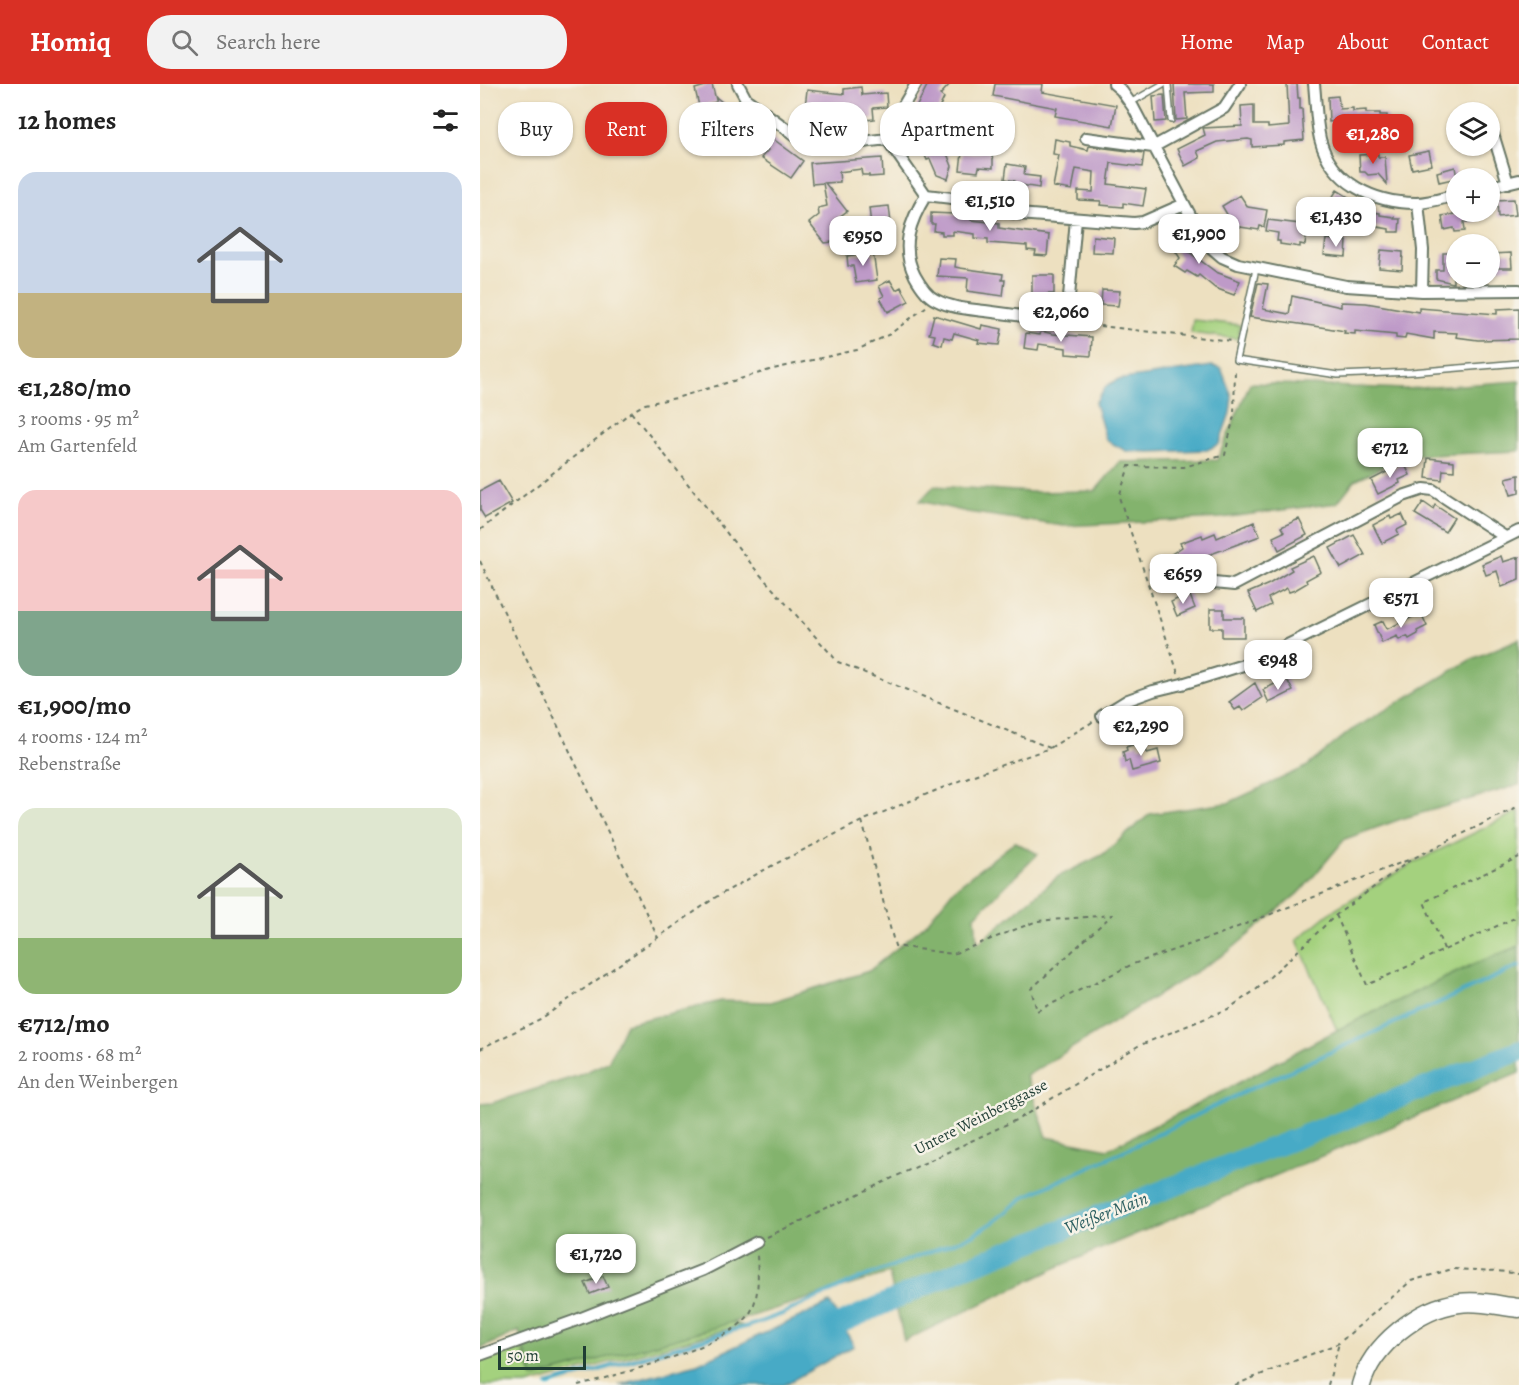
<!DOCTYPE html>
<meta charset="utf-8">
<style>
:root{--surface:#fff;--page:#f2f2f2;--text:#222;--muted:#767676;--accent:#d93025}
body{margin:0;font-family:Alegreya,serif;background:var(--page);color:var(--text);height:100vh;display:flex;flex-direction:column;font-size:22px;white-space:nowrap}
*{box-sizing:border-box;margin:0}
p{font-size:20px;color:var(--muted)}
.icon{flex:none;width:33px;height:33px;fill:none;stroke:currentColor;stroke-width:2;stroke-linecap:round;stroke-linejoin:round}
.map{position:relative;flex:1;overflow:hidden}
.panel{display:flex;flex-direction:column;background:var(--surface);width:480px}
.panel>*{flex:none}
.hud{position:absolute;left:18px;top:18px;width:570px;height:54px;display:flex;gap:12px}
.tools{position:absolute;left:966px;top:18px;display:grid;gap:12px}
.tools a{display:grid;place-items:center;width:54px;height:54px;border-radius:50%;background:var(--surface);box-shadow:0 2px 4px #0004;font-size:30px}
.scale{position:absolute;left:18px;bottom:15px;width:88px;box-sizing:border-box;padding-left:6px;border:3px solid #1f3d34;border-top:0;font-size:16px;line-height:21px;white-space:nowrap;color:#1f3d34;-webkit-text-stroke:4px #f7f3e8;paint-order:stroke}
.price{position:absolute;translate:-50% -51px;padding:0 14px;border-radius:12px;background:#fff;color:#222;font-size:20px;line-height:39px;filter:drop-shadow(0 2px 3px #0008)}
.price::after{content:'';position:absolute;left:50%;top:36px;width:18px;height:14px;margin-left:-9px;background:inherit;clip-path:polygon(0 0,100% 0,50% 100%)}
.price.active{background:var(--accent);color:#fff}
ul{padding:0;list-style:none}
li{display:grid;align-content:center;gap:12px;height:318px;padding:0 18px}
li span{display:grid;place-items:center;height:186px;border-radius:18px;color:#555}
li>.icon{margin-inline-start:auto}
span .icon{width:108px;height:108px;fill:#fffc;stroke-width:1}
li b{font-size:26px}
h2{display:flex;justify-content:space-between;align-items:center;height:72px;padding:0 18px;font-size:26px}
.chip{padding:0 21px;border-radius:24px;background:var(--surface);box-shadow:0 2px 4px #0004;font-size:21px;line-height:54px}
.chip.active{background:var(--accent);color:#fff}
header{display:flex;align-items:center;gap:36px;box-sizing:border-box;height:84px;padding:0 30px;background:var(--accent);color:#fff}
header strong{font-size:28px}
nav{display:flex;gap:33px;margin-inline-start:auto;font-size:21px}
.search{width:420px;height:54px;background:var(--page);display:flex;align-items:center;gap:15px;box-sizing:border-box;padding:0 21px;border-radius:24px;color:var(--muted);font-size:22px}
main{display:flex;flex:1;min-height:0}
.map>svg:first-child{display:block}
</style>
<header>
<strong>Homiq</strong>
<div class="search"><svg class="icon" aria-label="search" viewBox="0 0 24 24"><circle cx="10" cy="10" r="6"/><path d="M15 15l6 6"/></svg>Search here</div>
<nav><a>Home</a><a>Map</a><a>About</a><a>Contact</a></nav>
</header>
<main>
<section class="panel">
<h2>12 homes<svg class="icon" aria-label="filters" viewBox="0 0 24 24"><path d="M4 7h16M4 17h16"/><circle cx="9" cy="7" r="2"/><circle cx="15" cy="17" r="2"/></svg></h2>
<ul>
<li><span style="background:linear-gradient(#c9d6e8 65%,#c2b280 0)"><svg class="icon" aria-label="home" viewBox="0 0 24 24"><path d="M3 11l9-7 9 7M6 9v11h12V9"/></svg></span><div><b>€1,280/mo</b><p>3 rooms · 95 m²</p><p>Am Gartenfeld</p></div></li>
<li><span style="background:linear-gradient(#f6c9c9 65%,#7fa58c 0)"><svg class="icon" aria-label="home" viewBox="0 0 24 24"><path d="M3 11l9-7 9 7M6 9v11h12V9"/></svg></span><div><b>€1,900/mo</b><p>4 rooms · 124 m²</p><p>Rebenstraße</p></div></li>
<li><span style="background:linear-gradient(#dfe7d0 70%,#8fb573 0)"><svg class="icon" aria-label="home" viewBox="0 0 24 24"><path d="M3 11l9-7 9 7M6 9v11h12V9"/></svg></span><div><b>€712/mo</b><p>2 rooms · 68 m²</p><p>An den Weinbergen</p></div></li>
</ul>
</section>
<div class="map">
<svg width="1039" height="1301" viewBox="0 0 1039 1301">
<rect width="100%" height="100%" fill="#f7f3e8"/>
<filter id="ink" filterUnits="userSpaceOnUse"><feTurbulence type="fractalNoise" baseFrequency=".0167" numOctaves="2"/><feDisplacementMap in="SourceGraphic" scale="12" xChannelSelector="R" yChannelSelector="G"/><feConvolveMatrix kernelMatrix="1 2 1 2 8 2 1 2 1" color-interpolation-filters="sRGB"/></filter>
<filter id="wash" filterUnits="userSpaceOnUse"><feTurbulence type="fractalNoise" baseFrequency=".008" numOctaves="4" result="noise"/><feDisplacementMap in="SourceGraphic" scale="24" xChannelSelector="R" yChannelSelector="G"/><feGaussianBlur stdDeviation="1.35" result="paint"/><feColorMatrix in="noise" values="0 0 0 0 0 0 0 0 0 0 0 0 0 0 0 0 0 1.4 0 .05"/><feComposite in="paint" operator="in"/></filter>
<g filter="url(#wash)">
<rect width="100%" height="100%" fill="#ede0c0"/>
<path fill="#a4d17e" stroke="#628759" stroke-width="1.5" d="M713 236 760 241 758 255 711 249Z
M1039 727V862L994 880 857 946 817 856 856 824 937 777Z
M251 1238 261 1241 47 1301H0V1272L39 1257 53 1294Z"/>
<path fill="#83b36d" stroke="#517850" stroke-width="1.5" d="M1039 297V367L926 372 875 396 857 419 741 434 584 442 487 428 440 417 454 402 552 408 615 407 640 378 737 376 770 299 925 305Z
M1039 555V701L921 735 865 755 822 806 748 868 546 992 567 1053 628 1065 743 1007 857 946 994 880 1039 862V989L580 1182 424 1257 409 1189 234 1244 53 1294 39 1247 0 1265V1020L12 1019 97 992 128 978 146 940 241 917 291 918 389 887 445 841 474 805 535 758 558 770 495 832 497 860 579 792 622 771 670 730 748 719 826 683 870 647 990 576Z"/>
<path fill="#47aac6" stroke="#33747d" stroke-width="1.5" d="M732 282 741 284 752 313 750 329 739 360 727 366 669 368 646 367 626 356 615 319 626 302 637 296Z
M350 1219 374 1262 304 1301H139L217 1280Z"/>
<g fill="none" stroke-linecap="round" stroke-linejoin="round">
<path stroke="#47aac6" stroke-width="4" d="M68 1301 275 1240 302 1230 376 1196 493 1151 515 1137 546 1112 652 1063 770 1005 1039 882"/>
<path stroke="#47aac6" stroke-width="21" d="M336 1250 485 1184 1039 967"/>
</g>
<g id="blocks">
<path fill="#be9ac8" d="M232 0 236 16 237 14 270 41 262 51 249 40 251 38 236 18 219 22 215 5Z
M448 0H470L460 11 464 14 458 26 454 25 436 61 423 65 417 56 420 55Z
M515 0H563L562 8 636 21 632 42 575 32 577 24 513 12Z
M694 0H734V8L705 9 707 35 696 36Z
M807 0H817L818 14H820V25H822L824 56 804 58V61L772 63V56L768 55 737 58 717 67 720 74 705 82 697 65 725 51 723 44 762 42 761 22 774 21V41H788V44L809 42Z
M381 3 382 11 406 9 407 23 393 24 394 35 386 36V40L365 42V45L355 46 353 26 325 23 327 6 364 10V5Z
M684 11 686 37 675 38 673 12Z
M858 12 860 25 873 24V27L886 26V29H900V31H907L908 59 900 49 889 50 886 46 868 48 867 36 849 38 848 13Z
M285 49 323 77 311 94 281 74 288 66 278 59Z
M575 55 590 58V62L608 66 609 62 664 69 662 83 631 79 628 100 666 105 663 122 643 119V123L620 121 621 117 598 116V107L613 108 614 88 596 85 592 106 573 103 579 71 573 70Z
M462 57 472 82 468 95 457 91 450 75 447 76 442 65Z
M508 65 513 75V84L499 83 498 88 480 86 482 69 494 70Z
M949 67 952 81 932 85 929 71Z
M898 70V73H905L907 100 898 90 888 91 885 88H880L879 71Z
M402 74 403 92 389 93V91H382L381 85 359 88 360 98 345 99 367 127 355 136 359 157 345 159 329 139 339 131 338 124 347 122 343 99 332 100 330 79Z
M527 80 545 83 544 91 560 93 559 104 535 100V97L525 95Z
M975 83 977 94 959 98 957 88Z
M857 106 873 116 865 130 848 120Z
M760 111 768 123 787 126 784 143 780 142 779 146 754 142 742 122Z
M1034 115 1036 131 1018 133 1017 116Z
M409 122 411 139 391 141 389 124Z
M871 126 900 129V131L914 133V135H920L919 148H909V145L892 142V141L870 138Z
M983 128H997L998 137 984 138 985 147 975 148 974 144 964 146 962 132 983 129Z
M451 129 474 130 491 133V136L519 139V144L569 151 567 172 555 171 556 167 547 166V162L508 159V155L495 154V150L473 147V151H462V148L454 147 455 140H451Z
M788 136 828 141 825 161 820 160V163L800 160V157H797L798 149 786 147Z
M698 143 708 157 701 162 736 188 760 197 754 211 735 204 719 191 717 193 707 187 705 189 694 182 700 174 685 151Z
M613 152 634 154 633 169 612 168Z
M846 155 867 157 866 173 844 171Z
M901 166 923 168 922 186 899 184Z
M393 168 397 196 376 199 373 182H368L367 172Z
M963 169H976V191H973V199L956 195V186H963Z
M1031 169 1032 184H1011V170Z
M459 174 476 175 475 183 480 184 523 190 522 196H525L523 212 487 207 488 194 457 192Z
M552 191H574V210H567V217L552 216Z
M410 196 416 206 421 203 429 217 408 228 400 214 404 212 399 202Z
M778 199 788 200 783 225 809 230 812 212 861 223V218L886 219 939 228V224L1017 230V225L1039 224V255L998 256 976 253 977 249 954 248V255L926 250 925 255 916 254V251L875 247V250L864 249 865 247 847 244 770 233Z
M622 206 640 207 638 222 621 221Z
M454 231 501 245 502 241 522 245 519 261 498 259 499 256 474 249 472 255 464 253 462 261 453 258 455 251 449 250Z
M561 247 573 250 612 253 611 272 586 270V264L559 260 558 266 544 264 546 249 560 251Z
M948 374 974 377V387L963 386 962 396 946 394Z
M924 379 930 391 919 396 920 399 898 410 891 396Z
M1039 391V409L1031 411 1026 394Z
M19 397 32 419 5 434 0 426V407Z
M943 418 953 425 955 421 974 434 965 448 935 430Z
M922 430 927 441 917 446 919 450 902 459 893 441 910 432 911 435Z
M819 435 827 451 799 466 793 453 804 448 801 443Z
M774 438 780 452 698 482 705 492 684 506 669 485 702 463 700 459 722 451 723 454 735 449 737 454Z
M874 451 885 471 861 484 850 464Z
M834 472 841 488 826 496 827 499 815 506 809 508 807 504 788 514 791 521 777 528 768 509 789 500 812 486 810 483Z
M1021 472 1023 478 1039 473V496L1022 503 1017 487 1006 491 1002 480Z
M709 509 715 524 697 532 691 518Z
M730 525H744V534H764V553H742V544H730Z
M941 529 947 542 937 547 938 550 929 555 927 552 919 556 917 552 902 559 894 541 903 537 907 545Z
M806 594 813 607 789 619 783 606Z
M775 599 782 614 763 627 760 623 755 626 749 618Z
M658 659 659 663 665 661 667 669 678 666 681 679 652 687 649 676 645 678 643 668 647 666 646 663Z
M123 1192 128 1203 110 1210 105 1199Z"/>
</g>
</g>
<g filter="url(#ink)">
<use href="#blocks" fill-opacity="0" stroke="#677665" stroke-width="1.5"/>
<g fill="none" stroke-linecap="round" stroke-linejoin="round">
<g stroke="#677665" stroke-width="8">
<path id="service" d="M688 0 691 36
M650 19 683 0
M776 185 756 276 858 291 931 288 1039 279"/>
</g>
<g stroke="#677665" stroke-width="14">
<path id="minor" d="M258 0 266 15 316 52 332 61 342 63 407 55
M634 0 641 6 653 23 718 146 728 161 742 173 758 180 866 202 942 207 1039 206
M834 0C836 18 836 38 840 55 851 99 894 119 936 119 949 119 964 114 976 111
M1010 40 1028 99
M606 54 673 63 744 24 760 0
M407 55 446 111
M407 55 412 41 436 0
M1010 103 1039 96
M446 111C430 137 420 163 435 192 440 201 447 212 456 216 471 224 489 225 505 227 528 230 551 233 573 236L583 234 588 224 596 135
M446 111 506 118 525 127 538 130 654 139 663 138 704 120
M938 119 943 166 942 207
M734 499 754 501 923 412 944 405 953 406 1025 453
M622 632 648 616 673 607 702 600 773 578 1039 447
M0 1271 94 1237 223 1186 277 1158"/>
</g>
<g stroke="#677665" stroke-width="21">
<path id="trunk" d="M881 1301C892 1261 939 1224 979 1219 999 1216 1019 1222 1039 1224"/>
</g>
<path stroke="#677665" stroke-width="2" stroke-dasharray="4.5 4.5" stroke-linecap="butt" d="M593 239 751 257
M151 328 276 486 358 578 570 664
M0 446 151 328 165 320 196 314 293 285 377 266 410 250 447 222
M0 477 178 854
M698 589 639 413 649 382 704 383 745 371 754 332 755 284
M382 737 415 862 473 870 557 837 632 831 551 905 557 927 653 880 740 850 928 776
M856 831 887 901 1039 832
M964 865 944 818 1039 773
M0 965 62 934 236 813 295 780 382 737 491 692 570 664 614 637
M287 1153 540 1034 658 962 748 925 777 905 856 831 932 775 1039 722
M98 1301C137 1291 251 1262 270 1229 280 1212 278 1190 277 1171
M755 1301 859 1259 931 1197 972 1185 1018 1187 1039 1190
M848 1301 859 1259"/>
<use href="#service" stroke="#fff" stroke-width="5"/>
<use href="#minor" stroke="#fff" stroke-width="10"/>
<use href="#trunk" stroke="#fff" stroke-width="18"/>
</g>
</g>
<g text-anchor="middle" dominant-baseline="central" stroke-width="5" stroke-linejoin="round" paint-order="stroke">
<g font-size="16" fill="#1f3d34" stroke="#f7f3e8">
<text transform="translate(501 1033) rotate(-27)">Untere Weinberggasse</text>
</g>
<g font-size="18" font-style="italic" fill="#2b5e60" stroke="#f7f3e8">
<text transform="translate(626 1129) rotate(-21)">Weißer Main</text>
</g>
</g>
</svg>
<div class="tools">
<a><svg class="icon" aria-label="layers" viewBox="0 0 24 24"><path d="M12 4l9 5-9 5-9-5zM3 14l9 5 9-5"/></svg></a>
<a>+</a>
<a>−</a>
</div>
<div class="scale">50 m</div>
<b class="price active" style="left:893px;top:81px">€1,280</b>
<b class="price" style="left:510px;top:148px">€1,510</b>
<b class="price" style="left:856px;top:164px">€1,430</b>
<b class="price" style="left:719px;top:181px">€1,900</b>
<b class="price" style="left:383px;top:183px">€950</b>
<b class="price" style="left:581px;top:259px">€2,060</b>
<b class="price" style="left:910px;top:395px">€712</b>
<b class="price" style="left:703px;top:521px">€659</b>
<b class="price" style="left:921px;top:545px">€571</b>
<b class="price" style="left:798px;top:607px">€948</b>
<b class="price" style="left:661px;top:673px">€2,290</b>
<b class="price" style="left:116px;top:1201px">€1,720</b>
<div class="hud">
<a class="chip">Buy</a>
<a class="chip active">Rent</a>
<a class="chip">Filters</a>
<a class="chip">New</a>
<a class="chip">Apartment</a>
</div>
</div>
</main>
